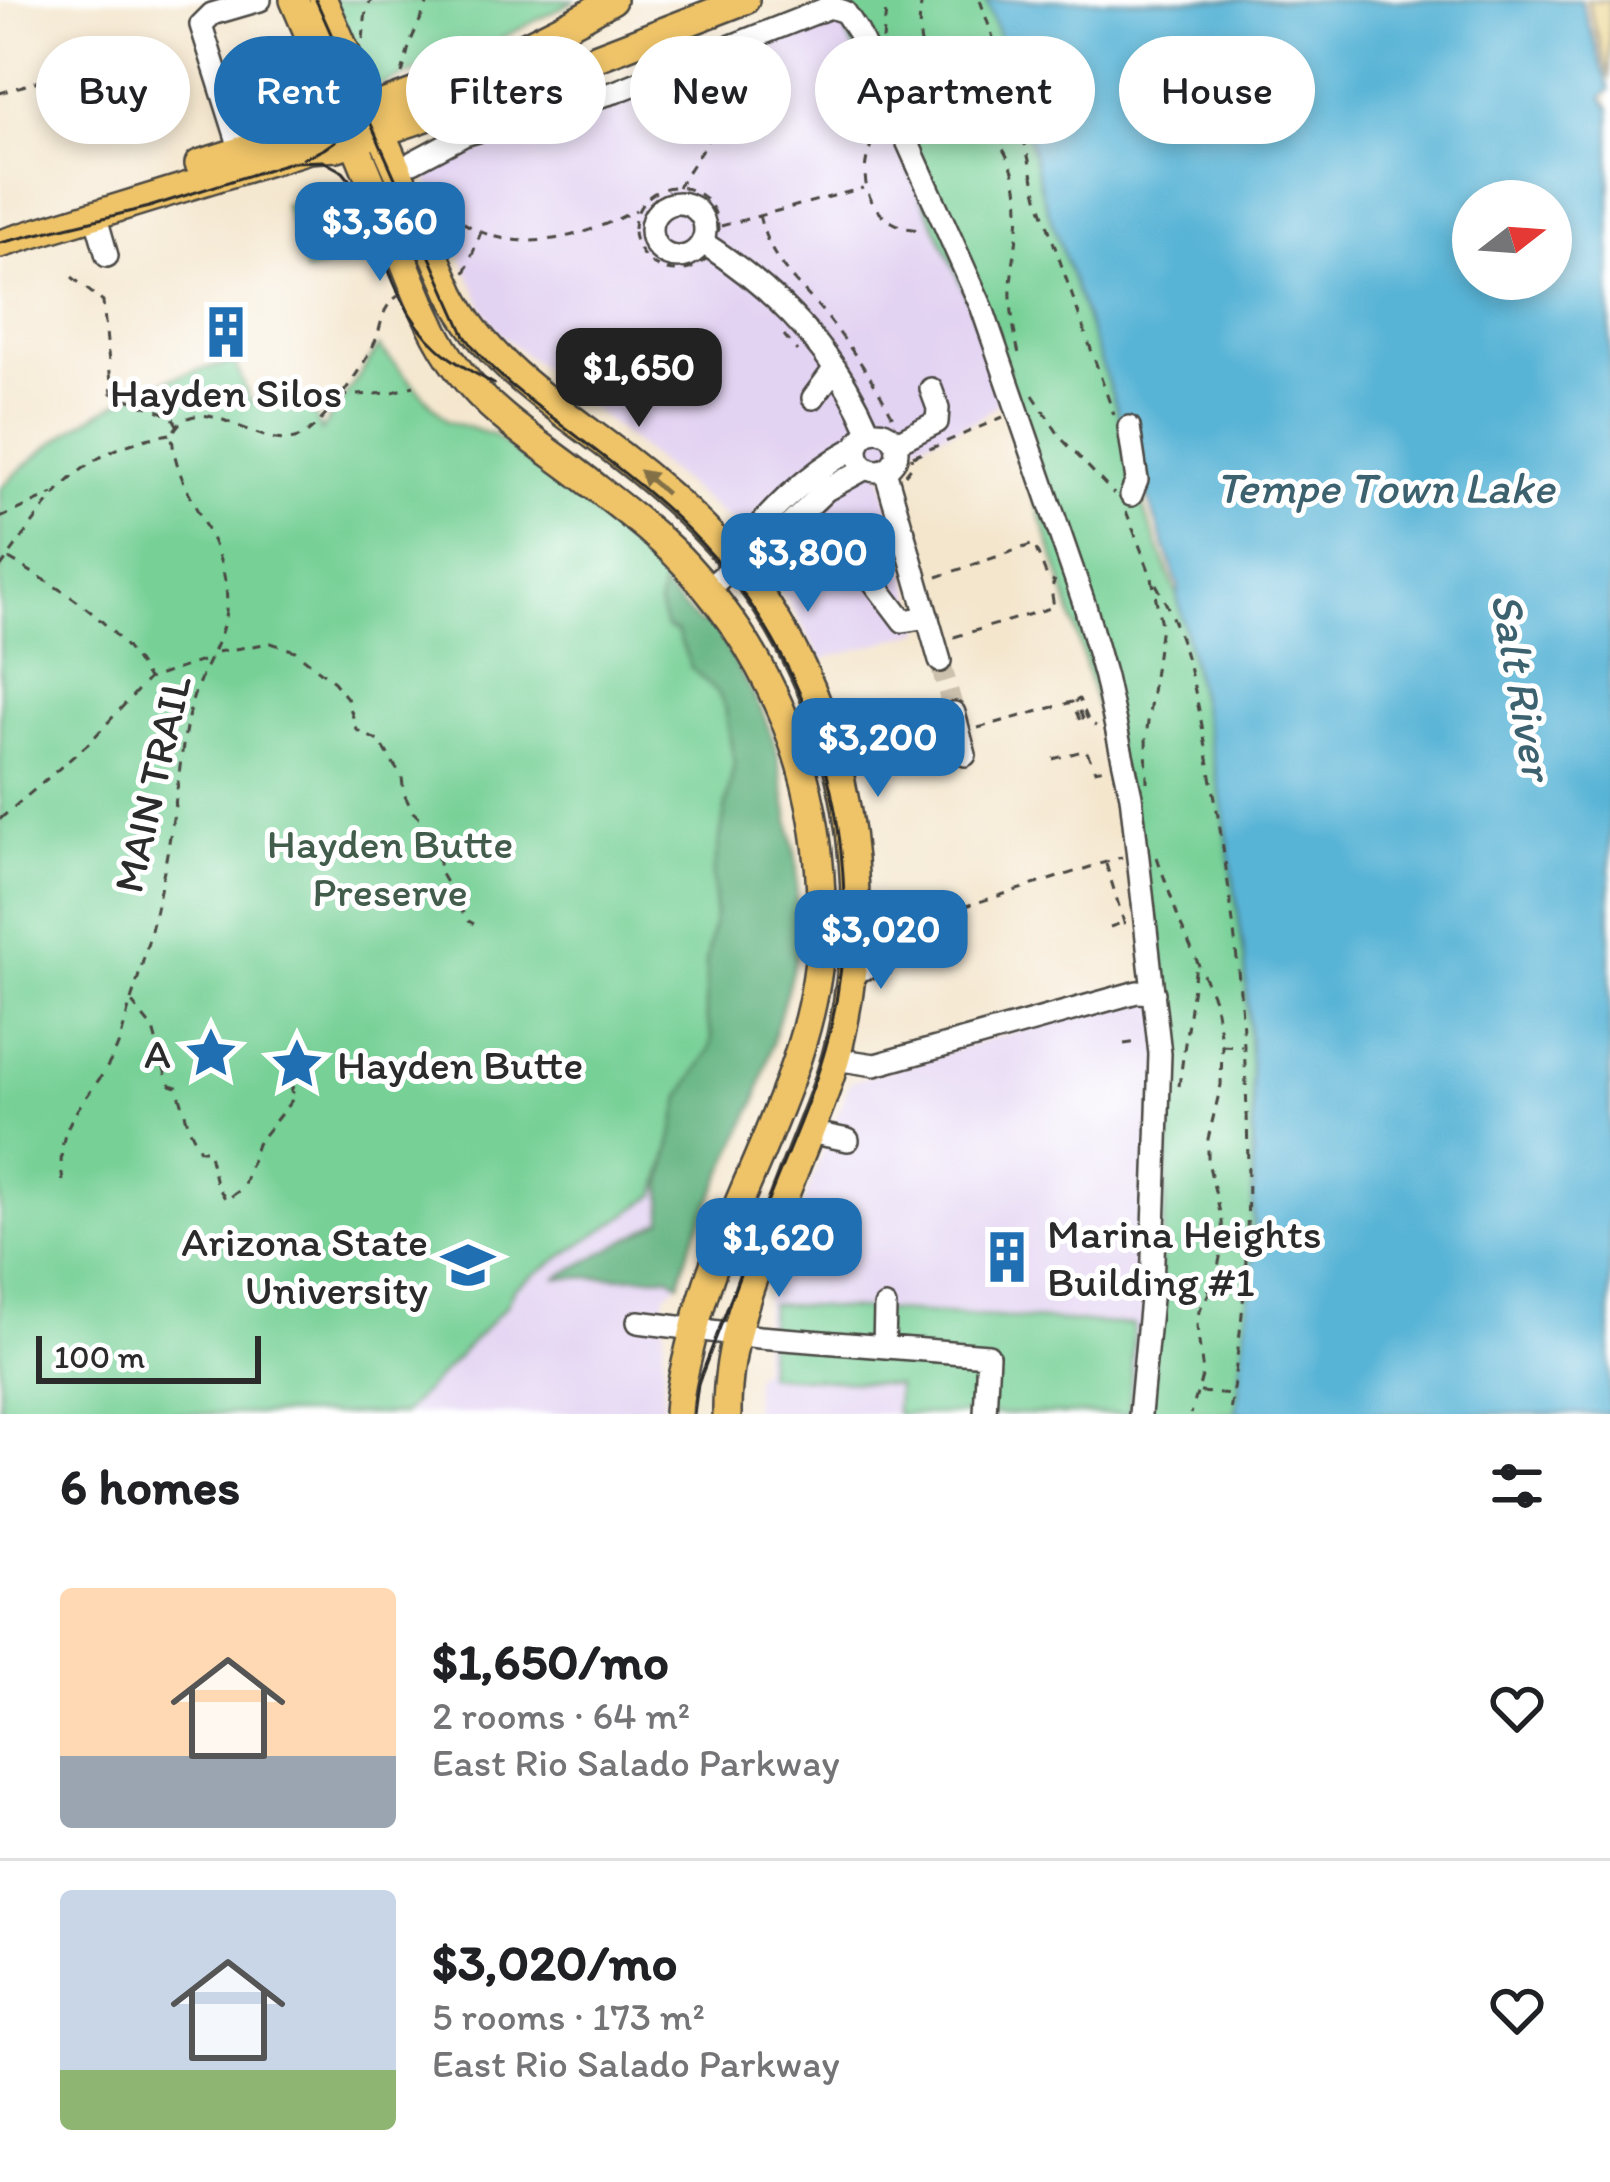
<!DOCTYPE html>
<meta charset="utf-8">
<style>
:root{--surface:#fff;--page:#f2f2f2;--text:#202124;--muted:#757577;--line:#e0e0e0;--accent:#1f6fb2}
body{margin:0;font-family:Itim,sans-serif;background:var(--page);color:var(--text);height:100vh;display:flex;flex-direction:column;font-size:45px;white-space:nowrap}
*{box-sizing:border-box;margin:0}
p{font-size:39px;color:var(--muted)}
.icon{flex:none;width:66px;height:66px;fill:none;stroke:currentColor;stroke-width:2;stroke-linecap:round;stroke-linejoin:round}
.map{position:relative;height:1414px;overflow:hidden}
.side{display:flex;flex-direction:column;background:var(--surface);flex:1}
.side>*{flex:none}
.hud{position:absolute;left:36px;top:36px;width:1539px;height:108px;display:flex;gap:24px}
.needle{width:78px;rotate:73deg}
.controls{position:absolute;left:1452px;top:180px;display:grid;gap:24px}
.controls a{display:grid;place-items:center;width:120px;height:120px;border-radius:50%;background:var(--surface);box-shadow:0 6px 18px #0003;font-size:60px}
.scale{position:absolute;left:36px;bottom:30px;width:225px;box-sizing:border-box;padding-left:12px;border:6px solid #2b2b2b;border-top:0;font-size:33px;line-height:42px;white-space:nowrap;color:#2b2b2b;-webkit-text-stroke:9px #fff;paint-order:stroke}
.price{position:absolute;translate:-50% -102px;padding:0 27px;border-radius:24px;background:var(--accent);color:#fff;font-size:39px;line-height:78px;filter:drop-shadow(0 3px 6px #0008)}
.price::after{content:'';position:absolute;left:50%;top:72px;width:36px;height:27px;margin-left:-18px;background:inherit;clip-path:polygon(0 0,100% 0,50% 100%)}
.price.current{background:#222;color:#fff}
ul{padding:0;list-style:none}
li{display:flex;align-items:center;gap:36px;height:300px;padding:0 60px}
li+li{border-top:3px solid var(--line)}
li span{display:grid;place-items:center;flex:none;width:336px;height:240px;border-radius:12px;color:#555}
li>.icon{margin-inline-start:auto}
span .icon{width:144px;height:144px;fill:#fffc;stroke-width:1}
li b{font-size:51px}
h2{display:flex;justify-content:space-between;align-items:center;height:144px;padding:0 60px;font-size:51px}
.tag{padding:0 42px;border-radius:54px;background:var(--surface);box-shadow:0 6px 18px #0003;font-size:42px;line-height:108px}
.tag.current{background:var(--accent);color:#fff}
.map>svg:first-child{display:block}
</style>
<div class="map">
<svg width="1610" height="1414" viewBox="0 0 1610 1414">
<rect width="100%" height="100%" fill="#fff"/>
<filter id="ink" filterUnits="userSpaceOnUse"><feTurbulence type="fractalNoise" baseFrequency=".00833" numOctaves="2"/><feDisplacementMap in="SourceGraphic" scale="24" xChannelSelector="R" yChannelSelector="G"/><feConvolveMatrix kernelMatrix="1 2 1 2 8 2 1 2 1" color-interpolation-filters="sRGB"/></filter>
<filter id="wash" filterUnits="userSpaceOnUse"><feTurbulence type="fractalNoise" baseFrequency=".004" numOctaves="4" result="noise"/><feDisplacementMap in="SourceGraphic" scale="48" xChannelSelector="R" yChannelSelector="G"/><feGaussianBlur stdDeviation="2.7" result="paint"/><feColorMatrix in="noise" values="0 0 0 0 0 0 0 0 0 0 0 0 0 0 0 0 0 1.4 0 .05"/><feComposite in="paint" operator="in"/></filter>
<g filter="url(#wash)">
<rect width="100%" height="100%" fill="#f4e6cd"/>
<path fill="#e3d3f2" d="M837 11 969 301 1001 390 996 405 978 419 878 460 922 631 822 659 773 576V564L735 525 498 332 486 313 421 166 461 145Z
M1164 986 1173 1097 1148 1414H753L754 1375 761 1369 765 1302 850 1082Z
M746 1113 689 1248 679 1283 664 1295 663 1414H0Z"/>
<path fill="#77d096" stroke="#517e60" stroke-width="3" d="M329 0H576L494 42 381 85 370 82Z
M832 0H986L1015 80 1042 193 1124 427 1132 479 1177 595 1222 801 1245 961 1253 1103V1257L1236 1414H1148L1173 1097 1164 986 1119 787 1060 574 1014 438 1001 390 969 301Z
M327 192 348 260 306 272 285 205Z
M379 347 447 421 493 435 583 504 658 572 664 582 661 588 716 643 787 912 673 1137 656 1195 514 1288 506 1306 403 1414H0V489C52 437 128 389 199 370 211 367 222 366 235 362L250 401 278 397 292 410 312 406 321 431Z
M770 1304 1134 1325 1129 1414H896L897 1385 766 1375Z"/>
<path fill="#61b27f" stroke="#466e55" stroke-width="3" d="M662 586 699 623 713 624 762 711 776 747 797 864 796 957 756 1101 689 1248 679 1283 668 1276 556 1278 663 1220 662 1186 681 1097 710 1049 712 1037 706 1017V963L715 914 713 875 734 763 725 707 718 693 691 668 677 632 666 628 659 605Z"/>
<path fill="#eeda9e" stroke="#8c8264" stroke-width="3" d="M1587 0H1610V79Z"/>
<path fill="#59b4d6" stroke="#427080" stroke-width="3" fill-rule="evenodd" d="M986 0H1581L1610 90 1603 97 1610 109V1414H1236L1253 1257V1103L1245 961 1222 801 1177 595 1179 588 1042 193 1015 80ZM1473 201H1551V279H1473Z"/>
</g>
<g filter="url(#ink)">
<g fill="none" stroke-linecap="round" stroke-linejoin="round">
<path stroke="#ccc1ad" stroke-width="21" stroke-dasharray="21 10" stroke-linecap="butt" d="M940 661 954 713"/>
<g stroke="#494743" stroke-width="26">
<path id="minor" d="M241 151 201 25 212 14 260 0
M413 162 464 135 615 92 830 7 845 12 858 32 982 308 1085 606 1105 677 1131 796 1160 1054 1152 1288 1140 1414
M651 230a27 27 0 1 1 54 0a27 27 0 1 1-54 0Z
M95 214 107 256
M702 242C775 289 835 350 869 431
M813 398 835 368
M1129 427 1137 480 1131 495
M857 451a20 20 0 1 1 40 0a20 20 0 1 1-40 0Z
M895 443 937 422 938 408 931 389
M885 470 940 661
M904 532 863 568 903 621 928 617
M735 565C755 519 813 470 856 447
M707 590 735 565 757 556 826 490 866 468
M954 713 965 755
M853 971 883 964 876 938 857 913
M835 1059 875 1065 1137 992 1154 993
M809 1132 848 1140
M638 1322 759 1337 988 1355 985 1414
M884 1347 885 1307"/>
</g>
<g stroke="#494743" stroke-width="32">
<path id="major" d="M294 0C328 78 360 156 393 234 412 280 429 332 460 372 496 420 552 451 598 489 628 513 661 537 687 566 780 668 825 792 821 930 818 1074 725 1198 693 1334 687 1361 679 1386 678 1414
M323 0 451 293C487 365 558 407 620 455 675 497 728 547 766 604 849 731 873 886 842 1032 832 1083 809 1131 791 1179 762 1255 726 1331 727 1414
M199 164C342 119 482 77 612 0
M0 244 309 149 337 147 551 75 745 0"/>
</g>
<path stroke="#494743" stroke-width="3" stroke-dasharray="9 9" stroke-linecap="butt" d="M922 0C904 92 981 95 1010 163 1027 204 1015 241 1011 283 1010 308 1014 334 1020 358
M980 0 1014 99 1039 201 1114 415
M363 39 366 10 371 0
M883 40 887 0
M402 74 410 43 429 0
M0 93 45 79
M914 115 957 104
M882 126C849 169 865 230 925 230
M1002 143 1021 127
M426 183C436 194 446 210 457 218 512 259 582 238 636 210
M634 229a42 42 0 1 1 84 0a42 42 0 1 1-84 0Z
M678 187 750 74 745 62
M759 215C771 265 796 279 827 317 852 349 877 385 895 421
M721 226 863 188
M465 273 481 232
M72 277 103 302 112 393 172 416 177 425
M784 335 797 351
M1033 395 1061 438 1114 494
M339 396 390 393 414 386
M913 456 1003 417
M905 475 913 465 911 457
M1126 511 1152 578 1161 625 1146 737 1147 782
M0 518 53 494
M9 559C68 593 113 619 148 679
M0 568C54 496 74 451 170 434
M937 577 1034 544 1048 579 1054 581
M1156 584C1190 645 1199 709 1211 776 1240 935 1253 1098 1246 1259 1244 1311 1236 1363 1230 1414
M954 637 1054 607 1051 589 1055 580
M217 652 271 643 295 651 334 682 347 698 357 730 380 742 386 751 402 778 404 794 413 812 433 831 441 874 467 920 474 924
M978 728 1072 702 1081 723 1084 721 1076 701 1079 699 1089 722 1096 726
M1053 759 1086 750 1095 770 1105 768
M0 819 89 743 148 679 211 658
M1157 857 1180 923 1214 999 1222 1045 1221 1085 1208 1139V1162L1222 1221 1223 1243 1215 1282 1199 1311 1197 1326 1203 1373 1191 1414
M1106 864 1126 929
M963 907 1122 857
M1110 927 1125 922
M132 1003 153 1029 166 1075 171 1085 177 1087 190 1130 200 1150H208L216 1183 226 1200 243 1188 257 1144 296 1095 291 1091 296 1079
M1124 1044 1139 1042
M1222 1045 1242 1046
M1179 1086 1196 965
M63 1181C52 1117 93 1101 116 1050 123 1034 127 1014 132 997 149 946 161 890 170 836 178 794 180 751 190 709 200 666 232 635 226 588 220 531 174 490 172 434 199 384 257 452 298 438 321 430 363 367 374 344 383 326 379 309 398 296
M1224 1243H1245
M1171 1289 1210 1290
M1200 1392 1231 1395"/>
<use href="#minor" stroke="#fff" stroke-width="21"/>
<use href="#major" stroke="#efc469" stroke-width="27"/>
<path stroke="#2b2b2b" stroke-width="3" d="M316 0 465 336C492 374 528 399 565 427 613 464 662 500 703 545 824 674 871 864 829 1035 814 1095 788 1149 766 1206 744 1265 721 1325 698 1384L694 1414
M303 158C337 147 358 126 352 89
M0 243 149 207 291 162 323 161 343 172 356 188C382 241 392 307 438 348 454 363 475 373 494 384"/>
</g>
<defs><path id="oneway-solid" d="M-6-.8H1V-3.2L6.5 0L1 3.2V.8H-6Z" transform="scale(3)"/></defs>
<use fill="#837047" href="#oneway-solid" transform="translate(653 482) rotate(-139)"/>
</g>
<defs>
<g id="building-bare" transform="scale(4.14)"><path d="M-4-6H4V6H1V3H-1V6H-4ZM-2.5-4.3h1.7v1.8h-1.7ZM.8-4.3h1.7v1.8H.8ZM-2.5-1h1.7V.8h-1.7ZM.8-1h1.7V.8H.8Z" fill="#1f6fb2" stroke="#fff" stroke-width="2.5" paint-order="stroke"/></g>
<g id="sight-bare" transform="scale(4.14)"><path d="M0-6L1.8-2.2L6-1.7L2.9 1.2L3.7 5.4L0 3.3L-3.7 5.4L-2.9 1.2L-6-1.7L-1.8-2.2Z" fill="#1f6fb2" stroke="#fff" stroke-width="2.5" paint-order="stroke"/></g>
<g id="university-bare" transform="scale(4.14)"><path d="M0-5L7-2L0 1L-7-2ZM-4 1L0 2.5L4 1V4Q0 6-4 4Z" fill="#1f6fb2" stroke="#fff" stroke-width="2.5" paint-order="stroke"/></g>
</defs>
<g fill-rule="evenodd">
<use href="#building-bare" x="226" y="332"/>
<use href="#sight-bare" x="211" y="1053"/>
<use href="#sight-bare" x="297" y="1064"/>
<use href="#building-bare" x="1007" y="1257"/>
<use href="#university-bare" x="468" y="1265"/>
</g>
<g text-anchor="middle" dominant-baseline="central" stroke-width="10" stroke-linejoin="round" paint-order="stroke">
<g font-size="42" fill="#2b2b2b" stroke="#fff" text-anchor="end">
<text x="226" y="392" text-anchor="middle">Hayden Silos</text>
<text x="171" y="1053">A</text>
<text x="337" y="1064" text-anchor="start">Hayden Butte</text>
<text x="1047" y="1233" text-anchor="start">Marina Heights<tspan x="1047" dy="48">Building #1</tspan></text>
<text x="428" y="1241">Arizona State<tspan x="428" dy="48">University</tspan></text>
</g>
<g font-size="42" fill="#2b2b2b" stroke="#fff">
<text transform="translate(152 784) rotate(-77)">MAIN TRAIL</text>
</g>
<g font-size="42" fill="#425d4b" stroke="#fff">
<text x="390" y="843">Hayden Butte<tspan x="390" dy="48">Preserve</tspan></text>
</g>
<g font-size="45" font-style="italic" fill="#3d626f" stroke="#fff">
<text x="1385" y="487">Tempe Town Lake</text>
<text transform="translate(1523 686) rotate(80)">Salt River</text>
</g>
</g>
</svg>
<div class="controls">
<a><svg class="needle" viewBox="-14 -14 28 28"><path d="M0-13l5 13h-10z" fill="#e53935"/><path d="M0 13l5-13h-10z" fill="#757577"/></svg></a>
</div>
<div class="scale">100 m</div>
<b class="price" style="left:380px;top:284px">$3,360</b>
<b class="price current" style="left:639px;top:430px">$1,650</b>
<b class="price" style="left:808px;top:615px">$3,800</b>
<b class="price" style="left:878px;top:800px">$3,200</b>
<b class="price" style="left:881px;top:992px">$3,020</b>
<b class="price" style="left:779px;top:1300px">$1,620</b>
<div class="hud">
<a class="tag">Buy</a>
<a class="tag current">Rent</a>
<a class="tag">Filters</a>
<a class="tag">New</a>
<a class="tag">Apartment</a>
<a class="tag">House</a>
</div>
</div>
<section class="side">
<h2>6 homes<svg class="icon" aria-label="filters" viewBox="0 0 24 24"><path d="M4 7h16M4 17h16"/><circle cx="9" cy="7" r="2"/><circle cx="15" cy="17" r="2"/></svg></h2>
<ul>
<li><span style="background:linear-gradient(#ffd9b3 70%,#9aa5b1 0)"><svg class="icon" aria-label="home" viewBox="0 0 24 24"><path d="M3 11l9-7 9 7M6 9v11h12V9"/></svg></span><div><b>$1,650/mo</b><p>2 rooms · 64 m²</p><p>East Rio Salado Parkway</p></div><svg class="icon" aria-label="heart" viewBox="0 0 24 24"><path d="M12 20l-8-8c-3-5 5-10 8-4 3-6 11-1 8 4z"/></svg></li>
<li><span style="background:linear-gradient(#c9d6e8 75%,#8fb573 0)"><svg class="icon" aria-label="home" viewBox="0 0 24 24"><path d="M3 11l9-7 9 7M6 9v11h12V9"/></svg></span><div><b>$3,020/mo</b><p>5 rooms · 173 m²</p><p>East Rio Salado Parkway</p></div><svg class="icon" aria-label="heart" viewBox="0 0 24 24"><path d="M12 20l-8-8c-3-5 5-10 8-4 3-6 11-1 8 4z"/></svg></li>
</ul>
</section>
